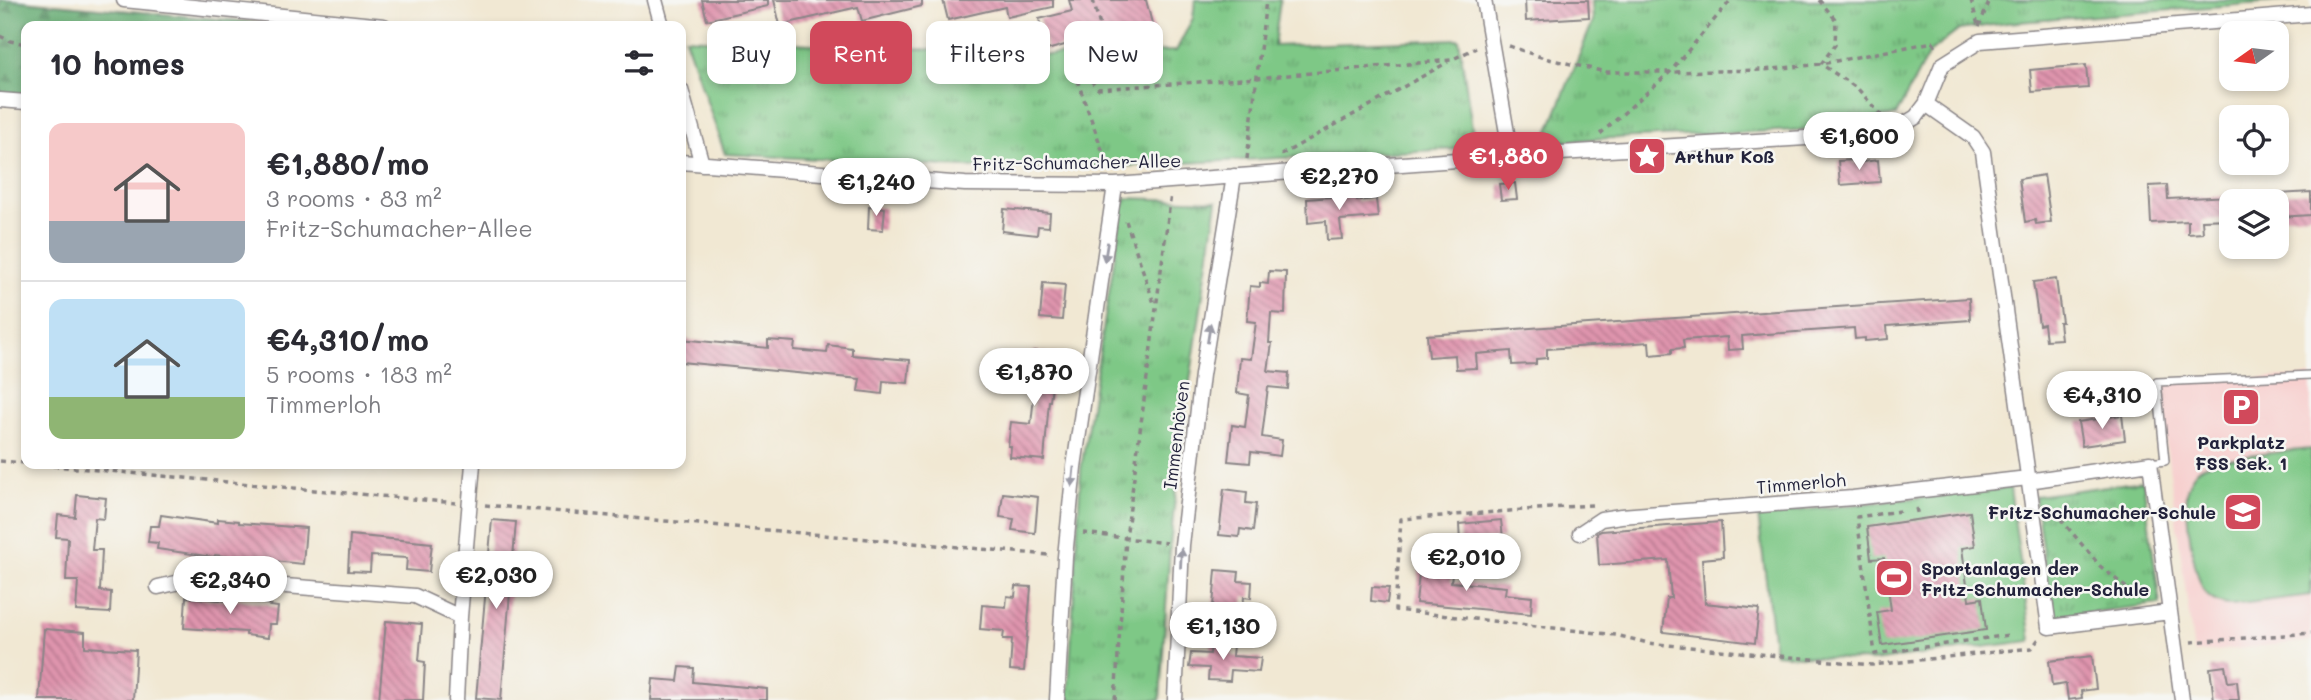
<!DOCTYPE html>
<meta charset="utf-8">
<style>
:root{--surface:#fff;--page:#f7f7f7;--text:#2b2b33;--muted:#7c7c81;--line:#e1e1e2;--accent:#d1495b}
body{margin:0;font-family:Mali,sans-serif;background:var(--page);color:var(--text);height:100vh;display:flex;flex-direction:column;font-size:26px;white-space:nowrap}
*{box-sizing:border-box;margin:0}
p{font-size:23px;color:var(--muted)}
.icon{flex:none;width:38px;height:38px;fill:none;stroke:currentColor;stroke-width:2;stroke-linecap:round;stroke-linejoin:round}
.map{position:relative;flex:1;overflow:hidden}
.side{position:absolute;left:21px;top:21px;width:665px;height:448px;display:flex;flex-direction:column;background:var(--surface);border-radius:14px;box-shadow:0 4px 10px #0003}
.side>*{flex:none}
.banner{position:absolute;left:707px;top:21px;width:665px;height:63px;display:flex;gap:14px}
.needle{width:46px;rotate:256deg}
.tools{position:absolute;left:2219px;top:21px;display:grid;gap:14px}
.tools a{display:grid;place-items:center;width:70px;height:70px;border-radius:14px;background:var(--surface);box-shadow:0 4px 10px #0003;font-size:35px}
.price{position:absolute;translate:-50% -60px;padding:0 16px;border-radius:24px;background:#fff;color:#222;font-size:23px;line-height:46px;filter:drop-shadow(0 2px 4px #0008)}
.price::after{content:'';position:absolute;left:50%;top:42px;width:21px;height:16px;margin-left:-10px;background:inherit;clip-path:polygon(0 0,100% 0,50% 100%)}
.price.selected{background:var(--accent);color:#fff}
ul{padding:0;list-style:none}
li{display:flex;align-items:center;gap:21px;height:175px;padding:0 28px}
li+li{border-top:2px solid var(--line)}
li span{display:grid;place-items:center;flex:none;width:196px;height:140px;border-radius:14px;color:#555}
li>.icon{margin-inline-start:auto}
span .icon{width:84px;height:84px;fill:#fffc;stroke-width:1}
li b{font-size:30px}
h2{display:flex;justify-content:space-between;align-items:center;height:84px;padding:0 28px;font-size:30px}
.chip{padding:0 24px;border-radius:14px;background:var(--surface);box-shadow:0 4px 10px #0003;font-size:24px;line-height:63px}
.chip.selected{background:var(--accent);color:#fff}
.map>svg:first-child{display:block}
</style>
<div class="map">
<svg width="2311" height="700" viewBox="0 0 2311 700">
<defs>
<pattern id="forest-firs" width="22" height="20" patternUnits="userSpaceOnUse" patternTransform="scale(1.75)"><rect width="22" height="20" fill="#66ac73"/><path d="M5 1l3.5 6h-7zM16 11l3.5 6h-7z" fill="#548c60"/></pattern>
<pattern id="park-tufts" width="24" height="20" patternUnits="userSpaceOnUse" patternTransform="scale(1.75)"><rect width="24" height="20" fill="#7ec886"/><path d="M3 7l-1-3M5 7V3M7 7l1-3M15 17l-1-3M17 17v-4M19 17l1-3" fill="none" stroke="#67a26f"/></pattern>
<pattern id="building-back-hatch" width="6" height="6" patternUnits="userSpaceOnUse" patternTransform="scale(1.75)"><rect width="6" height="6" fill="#df94ad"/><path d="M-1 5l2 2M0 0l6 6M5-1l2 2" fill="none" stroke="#b4788e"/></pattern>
</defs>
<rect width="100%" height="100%" fill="#f6f6f2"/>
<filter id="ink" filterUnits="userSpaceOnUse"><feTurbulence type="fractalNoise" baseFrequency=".0143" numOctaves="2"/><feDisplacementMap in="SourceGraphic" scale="14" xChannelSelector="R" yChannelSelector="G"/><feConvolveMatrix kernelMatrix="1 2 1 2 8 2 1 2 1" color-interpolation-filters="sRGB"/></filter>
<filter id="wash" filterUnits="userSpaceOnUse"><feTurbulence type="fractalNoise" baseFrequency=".00686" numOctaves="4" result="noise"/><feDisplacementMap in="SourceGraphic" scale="28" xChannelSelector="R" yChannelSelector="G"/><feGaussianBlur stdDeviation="1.57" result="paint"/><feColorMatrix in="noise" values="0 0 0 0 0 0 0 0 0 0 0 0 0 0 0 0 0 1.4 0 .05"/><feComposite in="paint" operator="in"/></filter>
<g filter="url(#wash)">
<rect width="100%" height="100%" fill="#f1e8d3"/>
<path fill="#f7d0cf" d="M2311 376V641L2194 653 2158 383Z"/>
<path fill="url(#forest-firs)" stroke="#446757" stroke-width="2" d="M0 0H11L294 26H26V96L0 94Z"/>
<path fill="url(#park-tufts)" stroke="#507560" stroke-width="2" d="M1195 0H1280L1274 46 1459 39 1475 148 1126 166 967 167 725 154 685 38 1045 55 1176 51 1193 18Z
M1592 0H2299L2006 23 1959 30 1929 53 1896 115 1799 130 1591 139 1544 143 1593 21Z
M1124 198 1217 201 1181 441 1170 546 1160 700H1068L1081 469Z
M2143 481 2160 604 2052 617 2035 496Z"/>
<path fill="#7ec886" stroke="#507560" stroke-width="2" d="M2311 449V595L2232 605C2224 605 2214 602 2208 596 2194 583 2183 504 2188 486 2190 480 2195 471 2200 468 2214 457 2289 451 2311 449Z
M2010 488 2031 641 1872 661 1775 654 1758 515Z"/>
<g id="blocks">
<path fill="url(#building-back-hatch)" d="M702 0H768V6L707 20Z
M774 0H922V6L862 21 858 7 780 25Z
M943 0H1053V7L1007 17 1005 7 948 20Z
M1069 0H1146L1156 39 1122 47 1120 40 1082 49 1079 41 1047 50 1039 19 1072 11Z
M1525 0H1588L1589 17 1526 21Z
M2086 65 2088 88 2032 92 2030 70Z
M1854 160V163L1878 160 1880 182 1840 185 1838 161Z
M2044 175 2051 222 2036 224 2035 220 2025 222 2019 179Z
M1515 183 1517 199 1501 200 1499 184Z
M2167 185 2168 199 2231 196V219L2202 220 2203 233 2188 234V221L2151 223 2149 186Z
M2311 192V215L2277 217V194Z
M1357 195V201L1376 199 1378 217 1340 220 1342 239 1327 240 1326 221 1308 223 1307 199Z
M869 206 885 208 883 230 868 229Z
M1004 209 1050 213 1049 227 1038 226 1037 235 1002 231Z
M1269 271 1286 272 1285 314 1271 313 1269 343H1272L1268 371 1289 373 1288 389 1268 387 1262 437 1282 440 1280 456 1251 452 1250 463 1228 461 1232 425 1245 427 1249 395 1237 393 1240 358 1251 359 1256 322 1247 321 1250 286 1260 287V283L1268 284Z
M2056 279 2062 322H2059L2061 339 2046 340 2044 324 2039 325 2033 282Z
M1043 283 1065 285 1062 320 1040 318Z
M1969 298 1970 320 1887 326 1888 339 1865 341V338L1855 339 1854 328 1796 332 1742 336 1743 349 1728 350 1727 337 1683 340 1684 348 1672 349V353L1650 355 1649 342 1547 349V358L1536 359V364L1512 365 1511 351 1476 354 1477 368 1456 369 1455 355 1429 357 1427 335Z
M681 339 768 348V340L795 342 794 350 827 353 828 345 852 348V355L910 360 908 383 883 381 882 394 858 391 860 379 681 362Z
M1034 351 1056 354 1050 401H1049L1044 460 1010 457 1011 446H1008L1011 422 1031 424 1035 387 1029 386 1031 376 1016 374 1018 360 1032 361Z
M2122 415 2125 440 2082 446 2078 422Z
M1224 489 1247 492 1246 503 1256 504 1253 531 1240 529 1239 537 1219 535Z
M1003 493 1038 497 1035 533 1012 530 1014 519 1000 517Z
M77 495 106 498 104 519 95 518 92 550H102L100 591 111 592 110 613 76 611 78 581H66L68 538 56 537 58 515 75 517Z
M1970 512 1975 546 1962 548 1969 600 1982 598 1986 630 1882 645 1877 612 1891 610 1884 558 1871 559 1867 527Z
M161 515 218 523V519L239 521V523L306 528 303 564 215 555 214 557 206 556 157 549 158 543 148 542 150 526H159Z
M492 520 516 522 501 700 476 698Z
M1501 520 1503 538 1460 542 1459 524Z
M1721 522 1723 557 1702 559 1705 603 1759 609 1755 643 1663 632 1667 598H1671L1668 560 1599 565 1597 533 1601 531Z
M350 535 432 543 429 572 406 570 407 558 371 556 370 572 348 571Z
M1420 564 1453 567 1451 582 1506 587 1505 594 1532 597 1531 614 1416 603Z
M1216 570 1239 572 1238 581 1252 582 1251 598 1244 597 1243 608 1213 606Z
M1016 586 1031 587 1024 671 1010 670 1012 639H1003L1004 631 980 629 982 605 1006 607 1007 596 1015 597Z
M1372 587 1389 588 1387 603 1371 601Z
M186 597 228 601V597L271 605 270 606 278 607 276 624H269L268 638 246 635V632L184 628Z
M386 621 422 624 419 661 425 662 423 700H379Z
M44 629 85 632V647L136 650 133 700H39Z
M1211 643 1233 645 1232 656 1261 658 1259 672 1231 670 1230 681 1208 680 1209 668 1189 667 1191 653 1210 654Z
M2092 656 2096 689 2081 691 2082 698 2068 700 2066 684 2052 686 2049 661Z
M2225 666 2228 682 2237 681 2239 700H2214L2210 668Z
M680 667 694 668 693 682 767 689V700H651L653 679 678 681Z"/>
</g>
</g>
<g filter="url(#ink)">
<use href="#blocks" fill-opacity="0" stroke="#8a8587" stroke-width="2"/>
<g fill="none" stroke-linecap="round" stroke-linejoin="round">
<g stroke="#8a8587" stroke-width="10">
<path id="lane" d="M2150 463 2165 461 2157 382 2311 375"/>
</g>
<g stroke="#8a8587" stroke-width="17">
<path id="street" d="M124 0 384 26
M655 0 662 26
M1484 0 1511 156
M681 90 702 164
M0 100 26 102
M1926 104 1973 137 1983 152 2049 627 2170 612 2182 700
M681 162 965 184 1115 185 1511 156 1822 137 1894 130 1916 117 1926 104 1942 65 1980 41 2311 14
M2028 481 2150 463 2170 612
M1580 533 1601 519 1621 516 1853 498 2028 478
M158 587 193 579 415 596 460 617
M456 700 460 617 473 464
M1057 700 1065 557 1074 467 1115 185
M1175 700 1182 545 1202 375 1234 176"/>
</g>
<path stroke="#8a8587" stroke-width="3.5" stroke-dasharray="5 5" stroke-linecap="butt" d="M1093 0 1104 41
M1819 0 1836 20 1835 45 1821 64 1858 89 1881 115
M1971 0 1978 25
M1979 26 1990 0
M0 36 10 41 26 44
M1509 46 1544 58 1606 72H1670L1764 70 1821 64 1933 42 1937 50
M1066 49 1098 89 1257 78 1451 60 1476 48
M1067 52 1109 169
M1600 134 1670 72 1731 0
M1281 155 1448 62
M1247 159 1266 0
M1126 221 1155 306
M0 461 26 463
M33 464 456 503
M2048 504 2100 566 2140 599
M485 505 1049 555
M1592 505 1401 519 1395 610 1616 635 1648 643 1872 665 2032 648 2040 637
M1916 508 1918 516
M1900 511 1857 517 1875 654 2009 635
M1083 533 1166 543
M2191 642 2311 633
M1115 700 1126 538 1171 194"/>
<use href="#lane" stroke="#fff" stroke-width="7"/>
<use href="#street" stroke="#fff" stroke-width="14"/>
</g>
<defs><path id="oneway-solid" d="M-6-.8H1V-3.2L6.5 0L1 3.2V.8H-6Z" transform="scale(1.75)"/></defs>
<g fill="#9c9ca7">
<use href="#oneway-solid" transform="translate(1106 252) rotate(99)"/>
<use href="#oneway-solid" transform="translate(1209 333) rotate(-81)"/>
<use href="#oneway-solid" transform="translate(1073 477) rotate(96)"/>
<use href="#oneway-solid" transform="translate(1181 558) rotate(-87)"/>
</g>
</g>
<defs>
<g id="sight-square" transform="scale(2.0125)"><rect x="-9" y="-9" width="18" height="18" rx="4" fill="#d1495b" stroke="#f6f6f2"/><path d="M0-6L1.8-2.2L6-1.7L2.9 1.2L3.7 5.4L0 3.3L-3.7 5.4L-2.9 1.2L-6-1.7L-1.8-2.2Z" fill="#fff"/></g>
<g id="parking-square" transform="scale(2.0125)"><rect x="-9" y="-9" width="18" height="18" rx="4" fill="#d1495b" stroke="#f6f6f2"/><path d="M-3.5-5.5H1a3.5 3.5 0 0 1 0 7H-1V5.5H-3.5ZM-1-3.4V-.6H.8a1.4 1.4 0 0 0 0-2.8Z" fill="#fff"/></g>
<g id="school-square" transform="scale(2.0125)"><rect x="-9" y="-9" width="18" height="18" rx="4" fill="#d1495b" stroke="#f6f6f2"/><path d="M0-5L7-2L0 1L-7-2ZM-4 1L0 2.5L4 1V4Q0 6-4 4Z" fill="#fff"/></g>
<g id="stadium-square" transform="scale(2.0125)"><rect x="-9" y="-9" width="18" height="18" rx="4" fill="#d1495b" stroke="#f6f6f2"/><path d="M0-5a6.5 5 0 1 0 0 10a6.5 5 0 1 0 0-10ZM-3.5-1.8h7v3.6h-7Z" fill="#fff"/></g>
</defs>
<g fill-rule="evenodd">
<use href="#sight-square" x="1647" y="156"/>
<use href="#parking-square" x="2241" y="407"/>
<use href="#school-square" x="2243" y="512"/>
<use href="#stadium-square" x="1894" y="578"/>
</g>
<g text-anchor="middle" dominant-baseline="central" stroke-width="5" stroke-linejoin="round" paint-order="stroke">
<g font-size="18" font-weight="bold" fill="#22223b" stroke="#f6f6f2" text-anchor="start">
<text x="1674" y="156">Arthur Koß</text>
<text x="2241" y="442" text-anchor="middle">Parkplatz<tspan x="2241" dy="21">FSS Sek. 1</tspan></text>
<text x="2216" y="512" text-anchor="end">Fritz-Schumacher-Schule</text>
<text x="1921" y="568">Sportanlagen der<tspan x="1921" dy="21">Fritz-Schumacher-Schule</tspan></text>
</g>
<g font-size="18" fill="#22223b" stroke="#f6f6f2">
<text transform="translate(1077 162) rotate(-1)">Fritz-Schumacher-Allee</text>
<text transform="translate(1176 435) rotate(-83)">Immenhöven</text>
<text transform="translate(1801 483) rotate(-5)">Timmerloh</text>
</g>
</g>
</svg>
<div class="tools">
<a><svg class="needle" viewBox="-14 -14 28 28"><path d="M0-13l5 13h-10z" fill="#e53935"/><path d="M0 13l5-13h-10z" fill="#7c7c81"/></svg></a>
<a><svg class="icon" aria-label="locate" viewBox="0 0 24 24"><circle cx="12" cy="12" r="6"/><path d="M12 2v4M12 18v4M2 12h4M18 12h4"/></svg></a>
<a><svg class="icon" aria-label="layers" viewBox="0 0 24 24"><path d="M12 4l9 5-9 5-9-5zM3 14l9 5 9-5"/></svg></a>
</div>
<b class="price" style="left:1859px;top:172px">€1,600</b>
<b class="price selected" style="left:1508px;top:192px">€1,880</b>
<b class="price" style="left:1339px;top:212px">€2,270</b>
<b class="price" style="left:876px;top:218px">€1,240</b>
<b class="price" style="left:1034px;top:408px">€1,870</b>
<b class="price" style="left:2102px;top:431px">€4,310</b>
<b class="price" style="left:1466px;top:593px">€2,010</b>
<b class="price" style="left:496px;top:611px">€2,030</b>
<b class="price" style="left:230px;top:616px">€2,340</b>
<b class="price" style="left:1223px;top:662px">€1,130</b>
<div class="banner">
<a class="chip">Buy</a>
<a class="chip selected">Rent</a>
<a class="chip">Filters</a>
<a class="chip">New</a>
</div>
<section class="side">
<h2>10 homes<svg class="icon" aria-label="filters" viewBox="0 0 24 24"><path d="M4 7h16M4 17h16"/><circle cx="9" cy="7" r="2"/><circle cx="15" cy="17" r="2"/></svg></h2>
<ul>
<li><span style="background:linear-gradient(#f6c9c9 70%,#9aa5b1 0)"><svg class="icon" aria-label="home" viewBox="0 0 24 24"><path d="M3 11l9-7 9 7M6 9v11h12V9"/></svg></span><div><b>€1,880/mo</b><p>3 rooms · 83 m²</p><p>Fritz-Schumacher-Allee</p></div></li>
<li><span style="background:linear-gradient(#bfe0f5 70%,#8fb573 0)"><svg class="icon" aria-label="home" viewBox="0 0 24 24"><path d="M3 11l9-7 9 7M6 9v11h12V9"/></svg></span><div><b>€4,310/mo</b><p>5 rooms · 183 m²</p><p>Timmerloh</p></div></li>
</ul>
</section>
</div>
